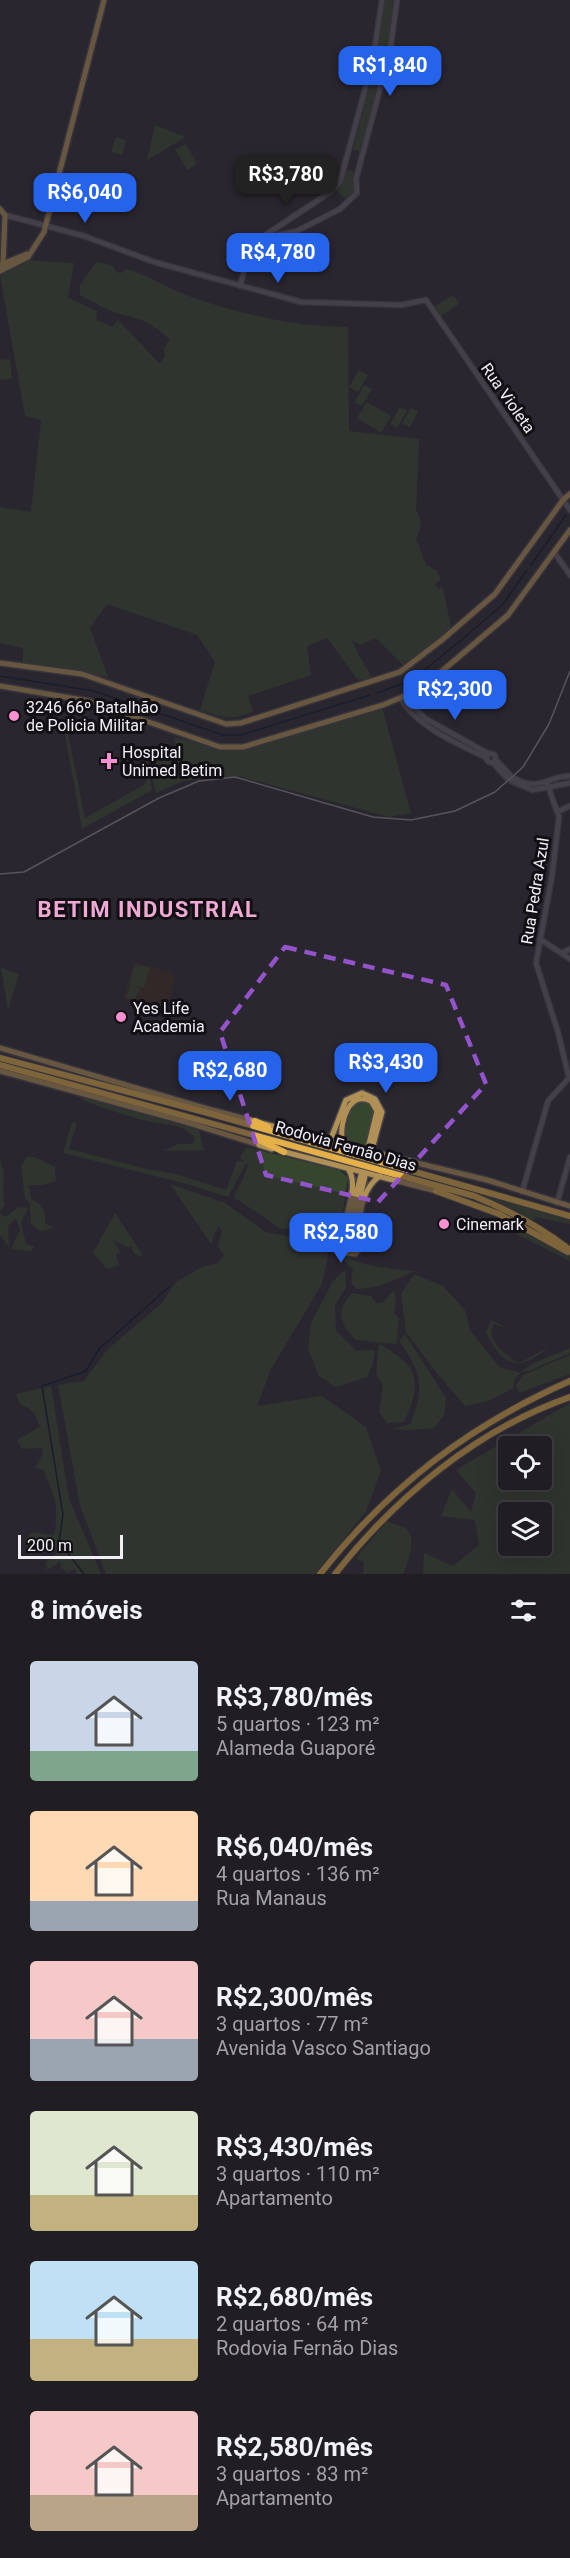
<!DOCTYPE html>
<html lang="pt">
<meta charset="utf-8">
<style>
:root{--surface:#201d23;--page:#2d2a30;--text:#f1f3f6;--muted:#a2a2a6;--line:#3d3b41;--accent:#2563eb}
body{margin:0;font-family:Roboto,sans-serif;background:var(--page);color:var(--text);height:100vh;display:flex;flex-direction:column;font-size:22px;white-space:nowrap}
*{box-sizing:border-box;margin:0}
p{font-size:20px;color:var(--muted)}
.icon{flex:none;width:33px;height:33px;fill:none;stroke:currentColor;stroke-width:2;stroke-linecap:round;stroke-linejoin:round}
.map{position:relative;height:1574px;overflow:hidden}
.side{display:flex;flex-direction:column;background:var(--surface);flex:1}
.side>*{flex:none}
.fabs{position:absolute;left:498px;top:1436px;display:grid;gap:12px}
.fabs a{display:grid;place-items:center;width:54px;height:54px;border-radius:6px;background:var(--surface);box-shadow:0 6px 24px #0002,0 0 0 2px var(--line);font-size:30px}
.scale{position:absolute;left:18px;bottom:15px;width:105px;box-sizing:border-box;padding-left:6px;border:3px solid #f1eef4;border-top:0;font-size:16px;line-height:21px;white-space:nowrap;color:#f1eef4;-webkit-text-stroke:4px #121014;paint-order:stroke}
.price{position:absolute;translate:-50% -51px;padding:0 14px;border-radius:12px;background:var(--accent);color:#fff;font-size:20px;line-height:39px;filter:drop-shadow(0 2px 3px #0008)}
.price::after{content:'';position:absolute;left:50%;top:36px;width:18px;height:14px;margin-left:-9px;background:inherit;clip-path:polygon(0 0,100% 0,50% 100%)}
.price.on{background:#222;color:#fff}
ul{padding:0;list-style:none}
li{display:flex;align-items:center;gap:18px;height:150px;padding:0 30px}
li span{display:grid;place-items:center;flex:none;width:168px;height:120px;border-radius:6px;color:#555}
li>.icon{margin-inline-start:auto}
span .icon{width:72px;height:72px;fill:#fffc;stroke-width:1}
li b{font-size:26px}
h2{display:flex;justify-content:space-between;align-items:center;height:72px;padding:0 30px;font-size:26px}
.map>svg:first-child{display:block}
</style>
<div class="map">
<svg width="570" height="1574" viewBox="0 0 570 1574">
<rect width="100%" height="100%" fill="#2a272f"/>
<path fill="#3c2c21" d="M134 962 175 974 167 1010 124 999Z"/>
<path fill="#35452e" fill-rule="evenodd" d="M385 0H393V3L391 34 384 59 380 62 377 59V52Z
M374 67 382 71 360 151 353 150Z
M155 125 186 137 147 160Z
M116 137 126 140 122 155 111 152Z
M186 144 197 164 187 170 175 149Z
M351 170 355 174V191L344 203 345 198 336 190 346 171Z
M25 260 74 263 68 298 97 311 96 320 112 327 118 320 159 363 165 357 164 348 170 340C152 322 143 320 120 314 106 310 93 302 80 295V285L96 262 112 265 116 272 121 273 128 269C148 276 166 287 186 295 234 313 297 327 348 327L349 431 419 439 416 511C423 521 421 527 416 539L426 565 436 570 441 579 435 584 438 589 443 588 451 627 404 666 376 638 360 645 352 640 359 656 373 678 358 680 327 638 307 646 311 675 248 696 253 711C231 722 222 717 200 710L215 662 197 635 107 604 90 628 108 677 23 663V648L0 643V507L31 512 41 420 25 416 0 276Z
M453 295 459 304 441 316 435 306Z
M10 359 12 379 0 380V360Z
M359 370 368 375 358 392 349 387Z
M364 385 372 389 362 406 355 402Z
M367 402 391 416 381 433 357 418Z
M400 407 407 411 397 428 390 424Z
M411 408 418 412 410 427 402 423Z
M382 707 411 813 389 817 238 776 183 781 156 793 148 762 177 754 174 737 225 751H240Z
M109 713 130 720V723L124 725 108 721Z
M63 723H66L85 818 144 785 147 780 143 743 152 790 82 829Z
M135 964 150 968 144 988 135 986 140 989 134 1000 126 997 131 985H129Z
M1 968 19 974 8 1010Z
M82 1097 199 1130 204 1150 163 1151 178 1144H192L195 1138C183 1122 160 1125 143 1120 122 1114 101 1108 81 1099Z
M358 1101 368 1103 374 1111 365 1148 349 1140 345 1134 350 1109Z
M72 1122 77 1123 69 1149 147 1169 176 1174 226 1190 237 1161 245 1162 240 1158 246 1147 339 1170 348 1177 342 1217 338 1216 313 1228 281 1229 234 1197 249 1165 246 1163 228 1197 187 1184 63 1153Z
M27 1157H34L55 1167 56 1181 43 1185H29L31 1199 40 1204 45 1214V1223L54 1228 41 1231 31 1224 30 1203 25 1198 21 1166Z
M0 1160C8 1176 0 1189 5 1205L0 1212Z
M170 1184 225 1203 266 1232 302 1239 322 1235 328 1256 322 1284 271 1369 257 1406 322 1396 366 1427 381 1471 366 1511 317 1574H106L80 1506 58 1385 84 1381 107 1350 162 1303 176 1282 202 1267 218 1263 224 1255 218 1247 222 1230 218 1226 211 1244Z
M469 1190 570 1219V1224L536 1217 534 1221Z
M19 1207 28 1208 21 1222 26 1244 35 1247 30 1251 11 1249 20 1230 16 1218 8 1226 9 1247 0 1235V1214L6 1217Z
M115 1213 143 1255 139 1257 132 1251V1246L127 1247 113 1240 121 1253 116 1254 119 1265 107 1269 93 1253Z
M334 1220 337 1225H340L336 1241C338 1245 340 1251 343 1254 354 1266 399 1270 415 1271 396 1279 378 1289 357 1289L351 1283 353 1269C340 1257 328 1244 327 1225Z
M512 1226 568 1255 570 1261 518 1235Z
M345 1270 346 1287 335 1305 336 1331 356 1351 375 1350 372 1366 367 1377 336 1387 319 1376 308 1349 311 1323 333 1281Z
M414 1274 443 1286 465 1310 470 1330 499 1367 521 1373 515 1378 513 1388 491 1400 465 1406 436 1372 406 1332 401 1294Z
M394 1290 396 1300 394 1313 399 1318 396 1344 356 1340C339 1322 335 1312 352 1293L371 1296 376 1303H382Z
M491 1320 510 1330 494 1324C485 1340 503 1352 516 1362H521L549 1347C518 1373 504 1367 486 1333Z
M405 1334 446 1398 444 1415 434 1428 409 1430 393 1429 410 1424C425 1390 422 1371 399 1341Z
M379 1344C419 1366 423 1381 404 1422L387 1423 379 1412 383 1386 376 1374Z
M570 1348V1353L529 1371 520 1372 534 1363Z
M570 1355V1374L519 1393 516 1385 523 1375Z
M51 1386 69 1499 101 1574H76V1569L68 1572 61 1568 60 1562 47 1570 46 1562 60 1550 24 1541 32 1532 54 1535C60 1508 54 1494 43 1469L35 1468 43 1454 42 1448 22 1449 17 1440 40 1427C36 1415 33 1409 20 1404L16 1394Z
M570 1403V1574H423L424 1553 453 1566 479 1545 475 1520 441 1516 452 1489 471 1512 476 1493 456 1470ZM508 1446H542V1479H508ZM508 1512H542V1545H508Z
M387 1521C392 1524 400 1525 405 1528 418 1537 408 1563 403 1574H363L364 1563 356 1558Z"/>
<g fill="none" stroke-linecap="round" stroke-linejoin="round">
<path stroke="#061226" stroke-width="1.5" d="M531 565 566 515
M0 676 94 691 223 735H241L370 695
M377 693 412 680 465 637 503 604 527 570
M433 727 448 734
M465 743 477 751
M557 781 570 779
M84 1574 59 1542 63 1515 42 1386 86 1371 99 1349 169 1287"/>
<g stroke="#48454c" stroke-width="7">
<path id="minor" d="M373 60 380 67 386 65
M5 215 84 236 154 262 301 302 401 305 426 300 570 510
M261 239 297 231 340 209 357 193 356 179 390 51 397 0
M240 286 250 249 258 240 329 193 340 182 373 60 382 0
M554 552 570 575
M410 695 413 706 426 719 489 754
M400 698C417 727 458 744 487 758
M486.5 758a4.5 4.5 0 1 1 9 0a4.5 4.5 0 1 1-9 0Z
M496 760 510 775
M493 763 507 778
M514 778C539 793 547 776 570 776
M511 781 532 790 570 783
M557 812 570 806
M540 939 570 959
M562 953 570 949
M522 1192 548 1101 569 1078 558 1032 536 963 552 876 559 817 547 783
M557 1203 570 1157"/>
</g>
<g stroke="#48454c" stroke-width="8">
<path id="major" d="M0 209 5 215 3 264 0 269
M0 265 27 254
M0 271 28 257 44 232 104 0
M0 663 82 674 226 724 241 723 400 672 443 639 495 594 563 500 570 494
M0 686 89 701 220 747H243L383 705 421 689 508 615 570 530
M0 1048 201 1107 355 1148 487 1180 570 1206
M0 1071 186 1122 272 1149
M325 1140 332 1136 346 1100 362 1093 375 1099 382 1112 372 1149
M351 1146 342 1138C340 1122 349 1090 371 1101L377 1111 368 1148
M281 1151 436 1191
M359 1233C359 1213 362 1188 380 1176
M356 1235 350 1234 343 1239V1249L347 1253 355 1254 362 1246 356 1235V1215L365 1176
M345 1237 361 1175
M342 1241C342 1220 361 1185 348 1169"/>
</g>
<g stroke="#48454c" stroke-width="8">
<path id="highway" d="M0 1058 208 1113 570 1216
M0 1065 474 1196C508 1210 541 1227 570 1250
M255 1121 268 1127
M257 1139 284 1152
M436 1191 499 1214 568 1252
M320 1574C389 1487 468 1426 570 1381
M335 1574C396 1497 476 1430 570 1397"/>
</g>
<use href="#minor" stroke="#64606a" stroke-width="4.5"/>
<use href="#major" stroke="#b19055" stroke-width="5"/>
<use href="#highway" stroke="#e5b047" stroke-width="6"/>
<path stroke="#8d8a91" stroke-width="1.5" d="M0 874 24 872 159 798 199 781 235 777 373 817 411 820 455 811 495 792 523 767 549 724 570 671"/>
</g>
<path d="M0 0H570V1574H0ZM285 947 446 985 486 1084 378 1202 266 1175 220 1032Z" fill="#2a272f" fill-opacity=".55" fill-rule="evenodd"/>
<path fill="none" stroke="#9353ca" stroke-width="4.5" stroke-dasharray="12 8" stroke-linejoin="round" d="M285 947 446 985 486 1084 378 1202 266 1175 220 1032Z"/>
<g fill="#f690d0" stroke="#121014" stroke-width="2">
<circle cx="14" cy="716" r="6"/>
<path d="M106 752h6v6h6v6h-6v6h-6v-6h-6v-6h6z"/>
<circle cx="121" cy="1017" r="6"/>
<circle cx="444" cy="1224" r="6"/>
</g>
<g text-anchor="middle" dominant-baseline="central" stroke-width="6" stroke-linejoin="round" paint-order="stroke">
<g font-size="16" fill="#f1eef4" stroke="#121014">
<text transform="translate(508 398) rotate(55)">Rua Violeta</text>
<text transform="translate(535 891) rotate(-81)">Rua Pedra Azul</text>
<text transform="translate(346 1146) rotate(16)">Rodovia Fernão Dias</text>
</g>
<g font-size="16" fill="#f1eef4" stroke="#121014" text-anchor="start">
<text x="26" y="707">3246 66º Batalhão<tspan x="26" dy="18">de Policia Militar</tspan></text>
<text x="122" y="752">Hospital<tspan x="122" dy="18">Unimed Betim</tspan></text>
<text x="133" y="1008">Yes Life<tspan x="133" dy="18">Academia</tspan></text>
<text x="456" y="1224">Cinemark</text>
</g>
<g font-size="22" font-weight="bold" letter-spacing="1.5" fill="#f0a9d4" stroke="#121014">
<text x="148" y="909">BETIM INDUSTRIAL</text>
</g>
</g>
</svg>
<div class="fabs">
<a><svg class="icon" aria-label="locate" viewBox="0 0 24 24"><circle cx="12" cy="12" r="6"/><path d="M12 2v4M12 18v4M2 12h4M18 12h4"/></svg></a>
<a><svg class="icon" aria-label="layers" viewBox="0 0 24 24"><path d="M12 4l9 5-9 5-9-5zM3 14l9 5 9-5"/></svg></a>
</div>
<div class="scale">200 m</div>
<b class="price" style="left:390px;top:97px">R$1,840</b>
<b class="price on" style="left:286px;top:206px">R$3,780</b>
<b class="price" style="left:85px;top:224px">R$6,040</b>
<b class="price" style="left:278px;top:284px">R$4,780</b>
<b class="price" style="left:455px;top:721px">R$2,300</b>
<b class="price" style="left:386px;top:1094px">R$3,430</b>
<b class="price" style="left:230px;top:1102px">R$2,680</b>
<b class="price" style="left:341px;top:1264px">R$2,580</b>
</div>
<section class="side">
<h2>8 imóveis<svg class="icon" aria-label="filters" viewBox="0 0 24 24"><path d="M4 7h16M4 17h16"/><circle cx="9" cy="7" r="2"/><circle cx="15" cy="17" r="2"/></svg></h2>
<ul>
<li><span style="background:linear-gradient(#c9d6e8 75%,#7fa58c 0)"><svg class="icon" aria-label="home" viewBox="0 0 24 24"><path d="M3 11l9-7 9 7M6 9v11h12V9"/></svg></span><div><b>R$3,780/mês</b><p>5 quartos · 123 m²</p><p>Alameda Guaporé</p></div></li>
<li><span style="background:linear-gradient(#ffd9b3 75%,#9aa5b1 0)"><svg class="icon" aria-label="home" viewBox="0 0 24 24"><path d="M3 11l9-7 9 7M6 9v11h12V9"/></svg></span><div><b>R$6,040/mês</b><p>4 quartos · 136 m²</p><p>Rua Manaus</p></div></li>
<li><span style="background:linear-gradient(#f6c9c9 65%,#9aa5b1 0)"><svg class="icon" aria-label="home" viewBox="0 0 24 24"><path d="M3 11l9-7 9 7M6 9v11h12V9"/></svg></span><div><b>R$2,300/mês</b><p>3 quartos · 77 m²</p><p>Avenida Vasco Santiago</p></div></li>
<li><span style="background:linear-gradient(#dfe7d0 70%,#c2b280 0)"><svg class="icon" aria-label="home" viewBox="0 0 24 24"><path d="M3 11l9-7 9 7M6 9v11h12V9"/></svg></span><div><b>R$3,430/mês</b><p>3 quartos · 110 m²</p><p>Apartamento</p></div></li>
<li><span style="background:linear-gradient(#bfe0f5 65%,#c2b280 0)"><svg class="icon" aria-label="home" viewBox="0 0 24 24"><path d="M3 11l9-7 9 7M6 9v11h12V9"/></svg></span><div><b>R$2,680/mês</b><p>2 quartos · 64 m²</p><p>Rodovia Fernão Dias</p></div></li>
<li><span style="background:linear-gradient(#f6c9c9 70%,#b9a48a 0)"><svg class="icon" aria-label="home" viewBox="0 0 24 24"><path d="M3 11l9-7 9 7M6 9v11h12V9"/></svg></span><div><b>R$2,580/mês</b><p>3 quartos · 83 m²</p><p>Apartamento</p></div></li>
</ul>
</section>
